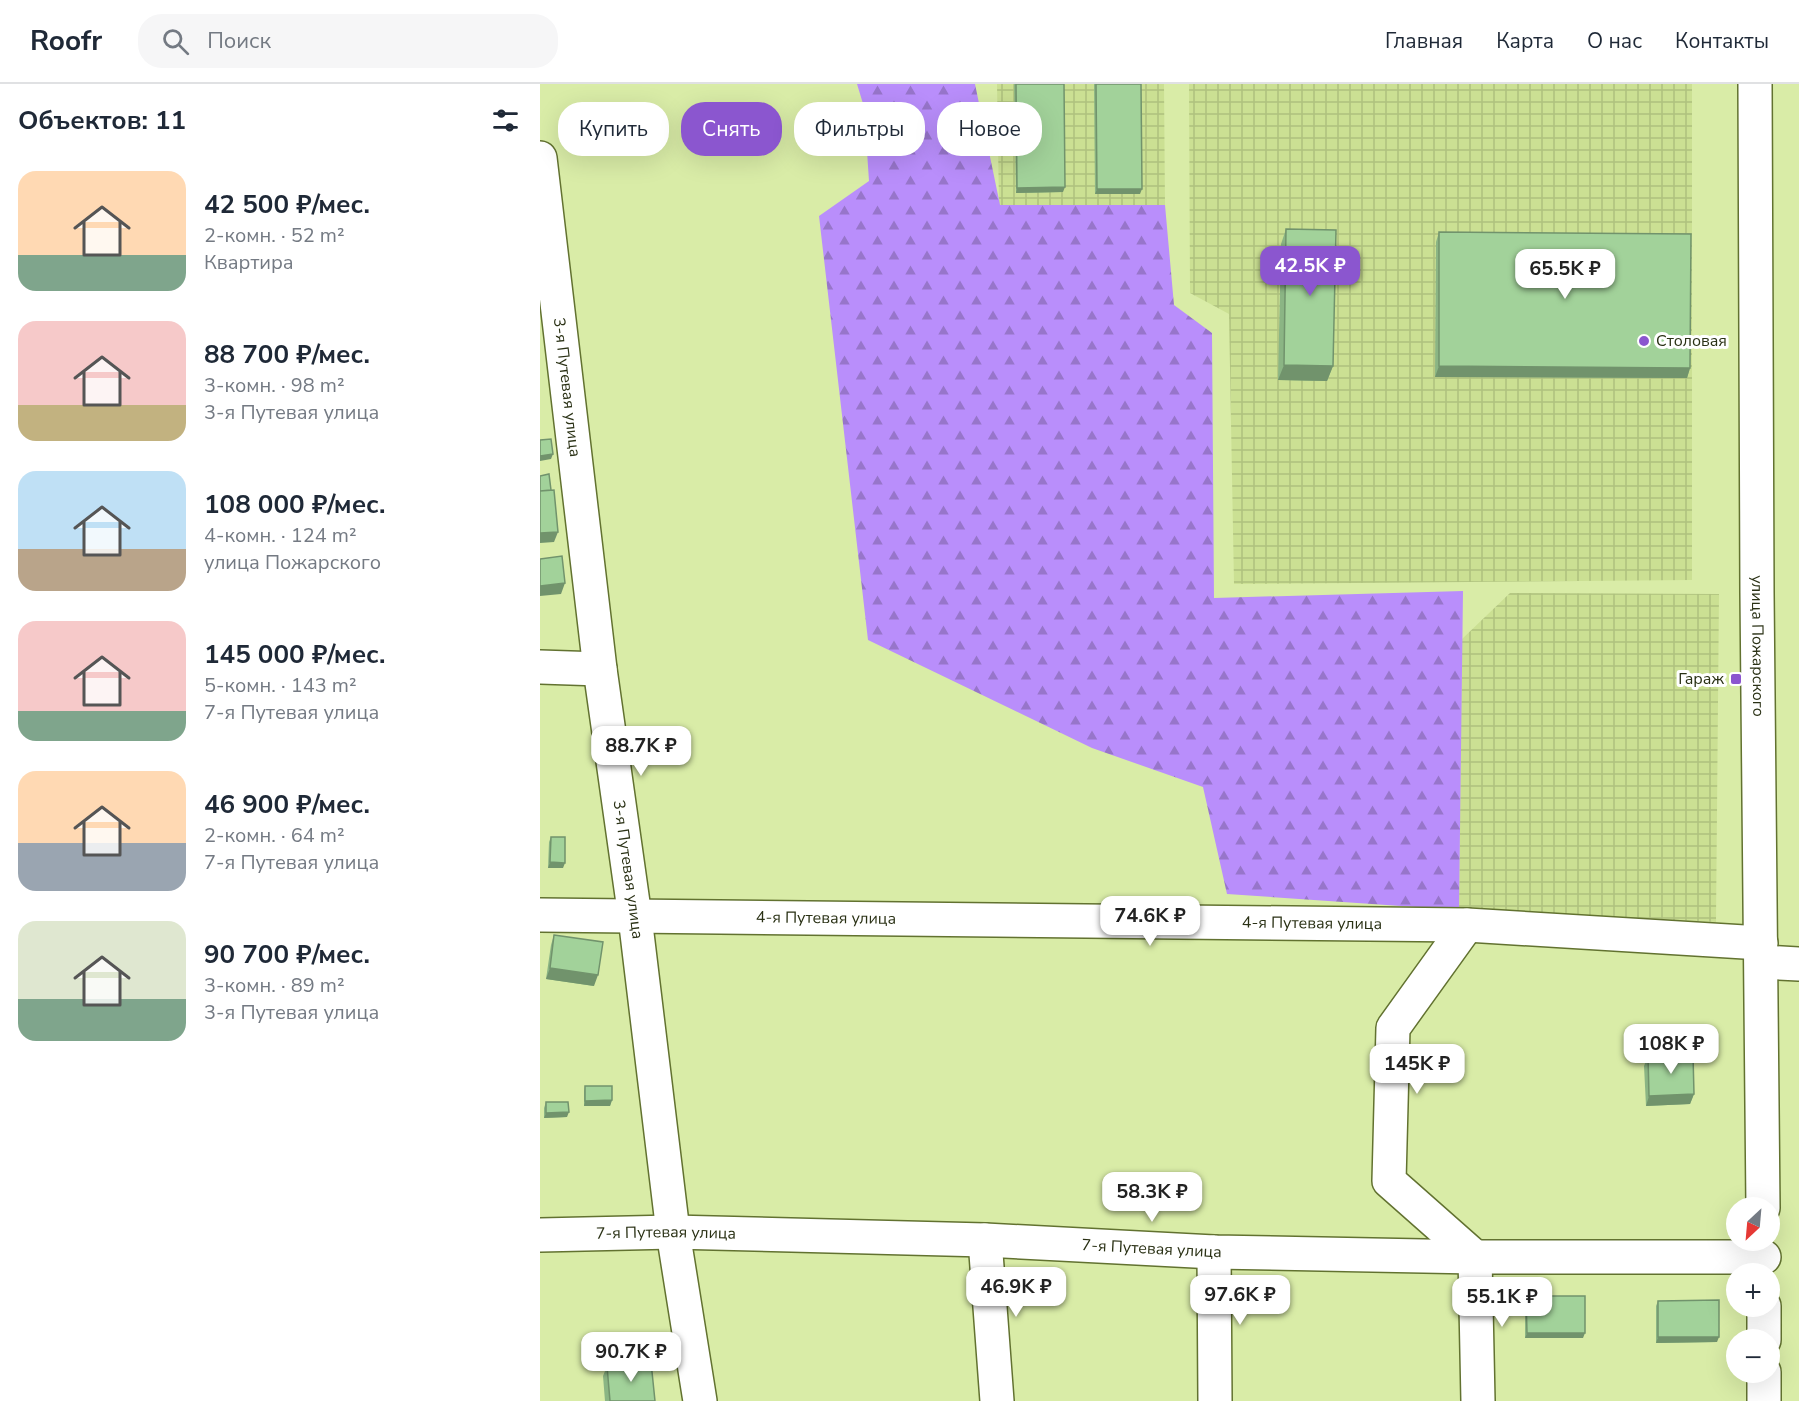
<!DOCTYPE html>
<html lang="ru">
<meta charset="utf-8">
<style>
:root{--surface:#fff;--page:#f6f6f7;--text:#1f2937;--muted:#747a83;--line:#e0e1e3;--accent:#8b56cf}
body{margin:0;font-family:"Nunito Sans",sans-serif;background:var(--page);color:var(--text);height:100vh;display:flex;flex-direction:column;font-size:22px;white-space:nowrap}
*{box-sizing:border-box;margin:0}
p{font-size:20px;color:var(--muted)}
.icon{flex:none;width:33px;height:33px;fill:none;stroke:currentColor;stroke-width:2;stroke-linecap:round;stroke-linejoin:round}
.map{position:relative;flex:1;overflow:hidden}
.sheet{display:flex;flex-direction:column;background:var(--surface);width:540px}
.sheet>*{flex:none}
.top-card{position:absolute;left:18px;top:18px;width:570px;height:54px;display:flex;gap:12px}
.needle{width:39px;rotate:206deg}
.buttons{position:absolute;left:1186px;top:1113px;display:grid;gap:12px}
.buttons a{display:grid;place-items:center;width:54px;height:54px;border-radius:50%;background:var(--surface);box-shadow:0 6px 24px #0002;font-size:30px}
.price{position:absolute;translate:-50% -51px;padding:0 14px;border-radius:12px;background:#fff;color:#222;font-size:20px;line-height:39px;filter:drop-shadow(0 2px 3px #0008)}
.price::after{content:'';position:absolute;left:50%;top:36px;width:18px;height:14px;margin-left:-9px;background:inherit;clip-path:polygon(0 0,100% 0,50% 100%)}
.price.selected{background:var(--accent);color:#fff}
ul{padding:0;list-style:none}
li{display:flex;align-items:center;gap:18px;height:150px;padding:0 18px}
li span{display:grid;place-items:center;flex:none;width:168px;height:120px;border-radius:18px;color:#555}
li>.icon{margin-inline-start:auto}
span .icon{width:72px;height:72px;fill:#fffc;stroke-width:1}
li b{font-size:26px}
h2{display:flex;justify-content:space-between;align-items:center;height:72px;padding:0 18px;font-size:26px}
.tag{padding:0 21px;border-radius:24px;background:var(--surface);box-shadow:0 6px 24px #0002;font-size:21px;line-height:54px}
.tag.selected{background:var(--accent);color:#fff}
header{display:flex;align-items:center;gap:36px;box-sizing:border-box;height:84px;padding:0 30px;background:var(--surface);border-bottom:2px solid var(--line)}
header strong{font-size:28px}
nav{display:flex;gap:33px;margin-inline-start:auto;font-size:21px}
.search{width:420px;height:54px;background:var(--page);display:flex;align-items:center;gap:15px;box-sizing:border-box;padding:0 21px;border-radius:24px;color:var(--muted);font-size:22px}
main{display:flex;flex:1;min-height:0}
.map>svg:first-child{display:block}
</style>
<header>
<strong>Roofr</strong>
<div class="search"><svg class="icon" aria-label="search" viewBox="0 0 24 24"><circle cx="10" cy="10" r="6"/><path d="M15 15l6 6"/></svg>Поиск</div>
<nav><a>Главная</a><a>Карта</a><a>О нас</a><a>Контакты</a></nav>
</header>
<main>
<section class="sheet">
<h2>Объектов: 11<svg class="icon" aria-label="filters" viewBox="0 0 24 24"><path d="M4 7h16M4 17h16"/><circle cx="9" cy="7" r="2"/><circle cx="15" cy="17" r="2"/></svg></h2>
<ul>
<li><span style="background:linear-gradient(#ffd9b3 70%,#7fa58c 0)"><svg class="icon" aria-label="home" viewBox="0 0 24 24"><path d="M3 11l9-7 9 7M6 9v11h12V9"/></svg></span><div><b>42 500 ₽/мес.</b><p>2-комн. · 52 m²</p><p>Квартира</p></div></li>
<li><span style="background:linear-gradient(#f6c9c9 70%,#c2b280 0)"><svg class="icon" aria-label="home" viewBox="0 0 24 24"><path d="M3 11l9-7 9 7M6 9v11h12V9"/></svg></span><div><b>88 700 ₽/мес.</b><p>3-комн. · 98 m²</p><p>3-я Путевая улица</p></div></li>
<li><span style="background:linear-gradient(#bfe0f5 65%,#b9a48a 0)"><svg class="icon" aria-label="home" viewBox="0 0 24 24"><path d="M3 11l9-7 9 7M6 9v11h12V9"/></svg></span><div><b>108 000 ₽/мес.</b><p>4-комн. · 124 m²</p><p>улица Пожарского</p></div></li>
<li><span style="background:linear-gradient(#f6c9c9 75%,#7fa58c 0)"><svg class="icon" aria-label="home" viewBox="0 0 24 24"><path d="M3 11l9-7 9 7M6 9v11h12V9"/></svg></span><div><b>145 000 ₽/мес.</b><p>5-комн. · 143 m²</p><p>7-я Путевая улица</p></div></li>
<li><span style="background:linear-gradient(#ffd9b3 60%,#9aa5b1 0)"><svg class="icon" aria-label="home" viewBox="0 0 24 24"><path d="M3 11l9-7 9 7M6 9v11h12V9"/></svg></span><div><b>46 900 ₽/мес.</b><p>2-комн. · 64 m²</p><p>7-я Путевая улица</p></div></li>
<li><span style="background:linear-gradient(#dfe7d0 65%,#7fa58c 0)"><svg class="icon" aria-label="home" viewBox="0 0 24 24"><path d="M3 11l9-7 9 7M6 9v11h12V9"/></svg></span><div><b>90 700 ₽/мес.</b><p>3-комн. · 89 m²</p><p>3-я Путевая улица</p></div></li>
</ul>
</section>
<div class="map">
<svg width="1259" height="1317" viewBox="0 0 1259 1317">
<defs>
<pattern id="industrial-grid" width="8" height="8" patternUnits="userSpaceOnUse" patternTransform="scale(1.5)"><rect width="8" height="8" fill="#cbe093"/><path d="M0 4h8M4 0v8" fill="none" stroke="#aec17e"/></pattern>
<pattern id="forest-firs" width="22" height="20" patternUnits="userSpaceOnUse" patternTransform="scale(1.5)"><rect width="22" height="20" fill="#b98efb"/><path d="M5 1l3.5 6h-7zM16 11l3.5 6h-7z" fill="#9775ca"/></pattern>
</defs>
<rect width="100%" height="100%" fill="#d9eca7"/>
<path fill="url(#industrial-grid)" d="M457 0H624L625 121H459Z
M649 0H1152V496L694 500 689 230 650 209Z
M970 509 1179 510 1176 838 919 826 922 555Z"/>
<path fill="url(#forest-firs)" d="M317 0H435L460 121H625L634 221 672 249 674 514 923 507 919 826 687 810 663 703 552 664 328 556 279 132 329 97 324 23Z"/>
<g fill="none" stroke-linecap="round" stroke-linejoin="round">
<g stroke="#627230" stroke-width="36">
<g id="minor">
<path id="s1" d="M1215 0 1217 509 1223 1124"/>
<path id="s2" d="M0 74 60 585 95 833 133 1148 160 1317"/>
<path d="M0 583 60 585"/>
<path id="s3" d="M0 831 927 841 1221 859"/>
<path d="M927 841 853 944 849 1097 935 1173 938 1317"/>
<path d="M1222 878 1259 880"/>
<path id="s4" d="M0 1151 133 1148 445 1156 674 1168 935 1173H1224"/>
<path d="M445 1156 457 1317"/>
<path d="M674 1168 675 1317"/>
<path d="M1224 1222V1256"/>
<path d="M1224 1288V1317"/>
</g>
</g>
<use href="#minor" stroke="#fff" stroke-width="33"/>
</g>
<path fill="#8bb584" d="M474 0H524L523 108 476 109Z
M554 0H601L600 110H555Z
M746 145 793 282 787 297 738 296 741 160Z
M899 148 1150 284 1147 294 895 293 896 158Z
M11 753 23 784H8L9 758Z
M14 851 54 902 6 895 11 861Z
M1108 972 1154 1010 1150 1020 1106 1022 1104 982Z
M45 1002 72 1016 70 1022H44V1007Z
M6 1018 27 1033 4 1034V1024Z
M986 1212 1043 1254H985V1218Z
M1118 1217 1177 1258 1116 1259V1222Z
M67 1282 115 1317H65L63 1292Z"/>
<path fill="#71936c" d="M525 103 523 108 476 109 477 104Z
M557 105H602L600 110H555Z
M744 281 793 282 787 297 738 296Z
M899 282 1150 284 1147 294 895 293Z
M13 370 11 375 0 377V372Z
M18 448 14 458 0 459V449Z
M25 499 21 510 0 512V502Z
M10 778 25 779 23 784H8Z
M10 884 58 891 54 902 6 895Z
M1154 1010 1150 1020 1106 1022 1109 1012Z
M72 1016 70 1022H44L45 1017Z
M29 1028 27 1033 4 1034 6 1029Z
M987 1249H1045L1043 1254H985Z
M1118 1253H1179L1177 1258 1116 1259Z"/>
<path fill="#a2d29a" stroke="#71936c" stroke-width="1.5" d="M476 0H524L525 103 477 104Z
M556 0H601L602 105H557Z
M746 145 796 146 793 282 744 281Z
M899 148 1151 150 1150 284 899 282Z
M11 355 13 370 0 372V356Z
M9 390 11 406 0 407V392Z
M14 406 18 448 0 449V407Z
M22 472 25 499 0 502V475Z
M11 753H25V779L10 778Z
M14 851 63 858 58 891 10 884Z
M1153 971 1154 1010 1109 1012 1108 972Z
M45 1002H72V1016L45 1017Z
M6 1018H28L29 1028 6 1029Z
M986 1212H1045V1249H987Z
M1179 1216V1253H1118V1217Z
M111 1278 115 1317H70L67 1282Z"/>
<g fill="#8b56cf" stroke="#fff" stroke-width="2">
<circle cx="1104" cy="257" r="6"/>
<rect x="1190" y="589" width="12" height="12" rx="3"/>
</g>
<g text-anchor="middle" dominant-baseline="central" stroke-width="6" stroke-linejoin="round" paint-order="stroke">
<g font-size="16" fill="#2a3115" stroke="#fff" text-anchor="start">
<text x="1116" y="257">Столовая</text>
<text x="1184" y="595" text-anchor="end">Гараж</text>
</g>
<g font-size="16" fill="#2a3115" stroke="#fff">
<text stroke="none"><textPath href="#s2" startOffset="231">3-я Путевая улица</textPath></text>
<text stroke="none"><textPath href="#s1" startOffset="562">улица Пожарского</textPath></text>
<text stroke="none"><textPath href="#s2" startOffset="717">3-я Путевая улица</textPath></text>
<text stroke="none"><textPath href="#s3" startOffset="286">4-я Путевая улица</textPath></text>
<text stroke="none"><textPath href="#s3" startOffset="772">4-я Путевая улица</textPath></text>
<text stroke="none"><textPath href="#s4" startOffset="126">7-я Путевая улица</textPath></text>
<text stroke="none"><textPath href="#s4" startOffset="612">7-я Путевая улица</textPath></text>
</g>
</g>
</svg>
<div class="buttons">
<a><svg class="needle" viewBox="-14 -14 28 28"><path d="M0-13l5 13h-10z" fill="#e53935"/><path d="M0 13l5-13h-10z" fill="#747a83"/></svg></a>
<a>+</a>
<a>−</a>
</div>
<b class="price selected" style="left:770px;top:213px">42.5K ₽</b>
<b class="price" style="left:1025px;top:216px">65.5K ₽</b>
<b class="price" style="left:101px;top:693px">88.7K ₽</b>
<b class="price" style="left:610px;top:863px">74.6K ₽</b>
<b class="price" style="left:1131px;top:991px">108K ₽</b>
<b class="price" style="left:877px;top:1011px">145K ₽</b>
<b class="price" style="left:612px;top:1139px">58.3K ₽</b>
<b class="price" style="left:476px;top:1234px">46.9K ₽</b>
<b class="price" style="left:700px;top:1242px">97.6K ₽</b>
<b class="price" style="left:962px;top:1244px">55.1K ₽</b>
<b class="price" style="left:91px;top:1299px">90.7K ₽</b>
<div class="top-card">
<a class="tag">Купить</a>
<a class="tag selected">Снять</a>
<a class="tag">Фильтры</a>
<a class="tag">Новое</a>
</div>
</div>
</main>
